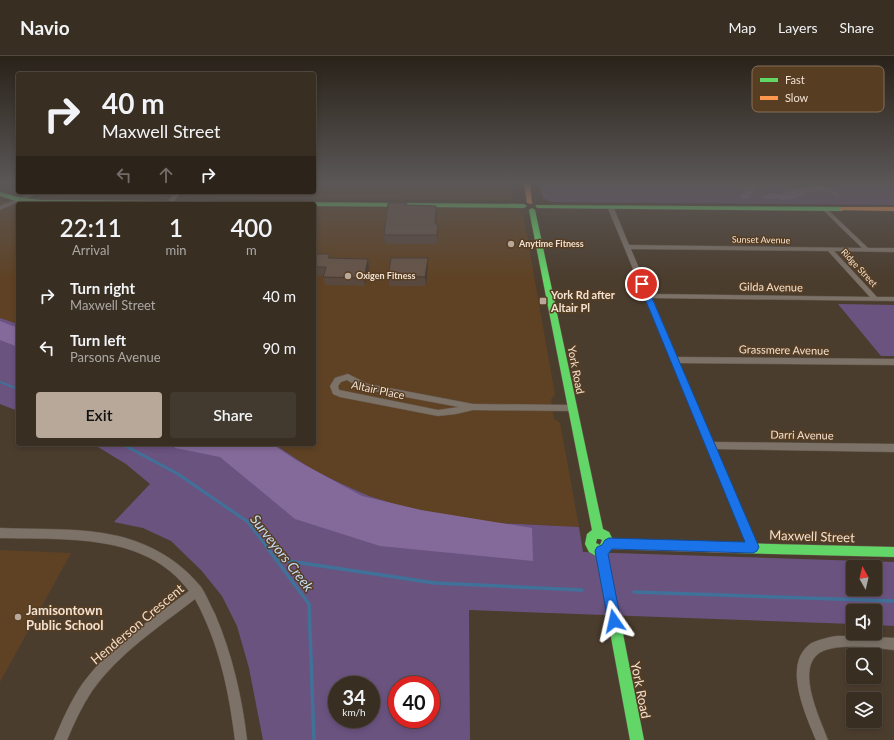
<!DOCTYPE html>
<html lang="en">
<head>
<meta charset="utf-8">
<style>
	:root { --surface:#382e22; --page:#433a2f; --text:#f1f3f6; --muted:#aba8a5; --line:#524a40; --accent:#b8a899 }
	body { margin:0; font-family:Lato,sans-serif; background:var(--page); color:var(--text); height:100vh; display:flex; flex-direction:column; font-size:15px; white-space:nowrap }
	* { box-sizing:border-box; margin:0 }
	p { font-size:13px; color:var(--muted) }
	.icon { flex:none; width:22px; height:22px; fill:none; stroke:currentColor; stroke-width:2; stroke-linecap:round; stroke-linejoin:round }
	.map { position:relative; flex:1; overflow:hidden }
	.sheet { position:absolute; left:16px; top:146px; width:300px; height:244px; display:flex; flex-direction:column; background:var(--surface); border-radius:4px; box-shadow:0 2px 6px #0003,0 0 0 1px var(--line) }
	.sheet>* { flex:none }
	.hud { position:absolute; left:16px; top:16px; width:300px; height:122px; border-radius:4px; box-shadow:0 2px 6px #0003,0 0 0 1px var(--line); background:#382e22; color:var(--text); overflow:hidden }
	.needle { width:26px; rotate:352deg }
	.controls { position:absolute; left:846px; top:504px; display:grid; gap:8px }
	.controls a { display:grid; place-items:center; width:36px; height:36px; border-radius:4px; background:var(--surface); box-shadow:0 2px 6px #0003,0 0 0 1px var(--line); font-size:20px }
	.speed { position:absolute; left:328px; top:620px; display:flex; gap:8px; font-size:20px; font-weight:700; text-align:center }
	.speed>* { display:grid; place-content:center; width:52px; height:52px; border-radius:50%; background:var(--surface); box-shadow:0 2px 6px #0003,0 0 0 1px var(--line); line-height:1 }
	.speed small { font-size:10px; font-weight:400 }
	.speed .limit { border:6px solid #d22; background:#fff; color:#111 }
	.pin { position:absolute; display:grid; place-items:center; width:34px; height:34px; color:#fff; margin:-17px; border:2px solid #fff; border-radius:50%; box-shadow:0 1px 4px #0007 }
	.me { position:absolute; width:44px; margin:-22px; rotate:349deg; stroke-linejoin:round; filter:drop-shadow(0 0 3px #0008) }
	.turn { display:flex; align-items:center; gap:14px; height:84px; padding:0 20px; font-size:18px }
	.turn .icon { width:52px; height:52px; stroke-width:2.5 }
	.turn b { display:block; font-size:28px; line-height:34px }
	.lanes { display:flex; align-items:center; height:38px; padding:0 20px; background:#0003; justify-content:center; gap:20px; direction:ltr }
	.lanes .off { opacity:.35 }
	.eta { display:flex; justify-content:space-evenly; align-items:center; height:68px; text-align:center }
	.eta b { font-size:24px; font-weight:600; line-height:28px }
	.cta { display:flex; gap:8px; margin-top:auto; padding:8px 20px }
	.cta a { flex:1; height:46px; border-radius:4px; background:var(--accent); color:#111; font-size:16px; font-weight:600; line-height:46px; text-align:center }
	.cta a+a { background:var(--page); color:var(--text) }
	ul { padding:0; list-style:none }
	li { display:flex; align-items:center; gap:12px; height:52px; padding:0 20px }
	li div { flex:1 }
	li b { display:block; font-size:15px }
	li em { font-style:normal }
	header { display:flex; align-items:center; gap:24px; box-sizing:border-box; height:56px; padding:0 20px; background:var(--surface); border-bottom:1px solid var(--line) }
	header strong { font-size:19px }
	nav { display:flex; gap:22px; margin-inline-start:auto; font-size:14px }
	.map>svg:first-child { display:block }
	.built { fill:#5f4224 }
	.green { fill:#6b5380; fill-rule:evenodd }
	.forest { fill:#846a9a }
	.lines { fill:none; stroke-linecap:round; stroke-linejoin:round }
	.stream-far2 { stroke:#407198; stroke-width:2 }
	.stream-far1 { stroke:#407198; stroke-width:3 }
	.stream { stroke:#407198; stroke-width:3.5 }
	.street-casing { stroke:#65594c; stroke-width:1 }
	.fast-casing { stroke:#65594c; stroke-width:1 }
	.slow-casing { stroke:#65594c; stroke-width:1 }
	.street { fill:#7c7268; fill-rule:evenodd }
	.fast { fill:#63d668; fill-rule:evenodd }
	.slow { fill:#ff974d; fill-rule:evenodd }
	.wall { fill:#58483e }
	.shaded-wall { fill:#473b32 }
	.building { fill:#665448; stroke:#473b32 }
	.route { fill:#1a73e8; stroke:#114b97 }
	.poi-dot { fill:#b8a899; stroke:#573d22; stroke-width:1.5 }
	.labels { text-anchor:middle; stroke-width:3; stroke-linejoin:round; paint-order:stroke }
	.far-street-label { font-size:9px; fill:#f2e2d3; stroke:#573d22 }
	.far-poi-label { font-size:9px; font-weight:bold; fill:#f2e2d3; stroke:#573d22; text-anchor:start }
	.street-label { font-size:11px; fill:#f2e2d3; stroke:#573d22 }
	.poi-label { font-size:11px; font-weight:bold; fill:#f2e2d3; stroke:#573d22; text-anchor:start }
	.near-street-label { font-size:13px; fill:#f2e2d3; stroke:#573d22 }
	.near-poi-label { font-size:13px; font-weight:bold; fill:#f2e2d3; stroke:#573d22; text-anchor:start }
	.near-water-label { font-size:14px; font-style:italic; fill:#c1def9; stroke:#573d22 }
	.key { fill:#573d22; stroke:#866f57; stroke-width:1 }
	.key-label { font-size:11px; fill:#f2e2d3 }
</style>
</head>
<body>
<header>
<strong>Navio</strong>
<nav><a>Map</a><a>Layers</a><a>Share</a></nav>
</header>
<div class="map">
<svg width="894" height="684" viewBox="0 0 894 684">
	<rect width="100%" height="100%" fill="#4b3d2e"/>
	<g class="built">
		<polygon points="314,127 511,127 513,144 183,142 187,136 314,136"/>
		<polygon points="46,136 168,136 163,142 37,141"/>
		<polygon points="0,144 18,150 18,268 0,262"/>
		<polygon points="314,151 514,152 523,157 555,339 551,343 554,363 560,367 579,471 496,467 410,453 369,440 340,427 313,414 274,388 314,388"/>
		<polygon points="0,494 71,497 0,626"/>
	</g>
	<g class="green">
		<polygon points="539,127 894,127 894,149 551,146 543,142"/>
		<polygon points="838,248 894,249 894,300 881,300"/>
		<polygon points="0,262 18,268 18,355 0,348"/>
		<path d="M93,388H274L313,414L340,427L369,440L410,453L496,467L579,471L583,496L894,506V570L875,569V555H853V568L469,554L470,684H263L249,612L237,570L222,540L201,514L171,485L143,472L114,466L150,428L126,408ZM853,511H875V533H853ZM337,629H371V663H337ZM397,629H431V663H397Z"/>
	</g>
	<g class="forest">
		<polygon points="747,127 760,127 748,143 743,143 740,141 743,138"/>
		<polygon points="807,128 824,130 838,136 839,140 821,135 811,136 792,143 782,144 777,142 768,143 762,141 771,137 781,138 788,134 806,133"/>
		<polygon points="0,265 18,272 18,291 0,284"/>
		<polygon points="174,388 272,388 296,404 362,440 421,454 532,472 533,505 380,490 295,463 220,401 175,392"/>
	</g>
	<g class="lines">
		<polyline class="stream-far2" points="0,326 18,333"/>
		<polyline class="stream-far1" points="122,388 178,418 248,466 267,491"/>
		<g class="stream">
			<polyline points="266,490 309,548 314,684"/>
			<polyline points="275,503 435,527 582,534"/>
			<polyline points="634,536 894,545"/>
		</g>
		<defs>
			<g id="street">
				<polygon points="34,136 41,136 0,154 0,150"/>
				<polygon points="175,136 181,136 172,148 168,148 167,147"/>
				<path d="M608,149L613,150L629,189L862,192L822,153L821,152L824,150L868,192H894V196L834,195L877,241H894V245L652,242L677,301L894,303V309L679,307L713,386L894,388V396L716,393L758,491L757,494L753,496L749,494L624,191L607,150ZM631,193L828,195L870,241L650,238Z"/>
				<path d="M348,318L368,328L473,348L571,349L574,350L575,352L574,354L571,355L473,354L456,358L438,360L340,341L333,338L330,330L335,322ZM347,324L358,331L368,334L459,351L438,354L339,334L338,330L341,326Z"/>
				<path d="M0,472C39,474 80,471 118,480C151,488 180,505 201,531C206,538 211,551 215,558C232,598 242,641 247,684H235C229,635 219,587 195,543C159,571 119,597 92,635C82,650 74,667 67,684H54C62,665 71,644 83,627C111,589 152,563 189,535C145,476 65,484 0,482Z"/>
				<path d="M837,580H853L894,582V594C873,592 850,588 829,593C790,602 819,660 828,684H816C806,659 782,609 810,588C817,584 829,581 837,580Z"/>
			</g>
			<g id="fast">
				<polygon points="0,136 17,141 41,144 524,148 527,150 524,152 314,150 314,148 41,148 16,145 0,140"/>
				<polygon points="536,149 842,151 845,153 842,155 538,152 536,151"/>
				<path d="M532,152L535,154L603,473L609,476L613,484L611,493L607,497L644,684H630L596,500L589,496L585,488L587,478L592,474L529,154ZM597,483H600L602,484L600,489L596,487Z"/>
				<polygon points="737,487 894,491 894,501 737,497 733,496 731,492 733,488"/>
			</g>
			<g id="slow">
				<polygon points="524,127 530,127 532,148 527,147"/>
				<polygon points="842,151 894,151 894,155 840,154 840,152"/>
				<polygon points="609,483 737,487 741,488 743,492 741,496 737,497 609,493 605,492 603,488 605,484"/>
			</g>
		</defs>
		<use href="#street" class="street-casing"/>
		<use href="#fast" class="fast-casing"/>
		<use href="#slow" class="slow-casing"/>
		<use href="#street" class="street"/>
		<use href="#fast" class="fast"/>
		<use href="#slow" class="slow"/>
	</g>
	<g class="wall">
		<polygon points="407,147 407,149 436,150 436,168 438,168 437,188 385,188 384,179"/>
		<polygon points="314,198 331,202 368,203 369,211 365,230 325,229 323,221 324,220 314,220"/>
		<polygon points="428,202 428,211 426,230 389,230 388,220"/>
	</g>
	<g class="shaded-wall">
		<polygon points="436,150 437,158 435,177 435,168"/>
		<polygon points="438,168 438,177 437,188 437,179"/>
		<polygon points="428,202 428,211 426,230 425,221"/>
		<polygon points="368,203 369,211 365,230 364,222"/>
	</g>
	<g class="building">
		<polygon points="388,147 407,147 406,149 436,150 435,168 438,168 437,179 384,179"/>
		<polygon points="314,198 330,198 328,202 368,203 364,222 323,221 326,211 314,211"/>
		<polygon points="391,202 428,202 425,221 388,220"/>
	</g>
	<linearGradient id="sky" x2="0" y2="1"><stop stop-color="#292219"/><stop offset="0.57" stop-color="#5b5757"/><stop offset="1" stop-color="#5b5757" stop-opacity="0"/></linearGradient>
	<rect width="894" height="223" fill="url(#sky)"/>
	<polygon class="route" points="640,226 645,226 646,228 759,491 757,495 753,497 612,493 608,498 621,565 619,570 614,572 610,570 608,565 595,495 597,491 602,489 605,484 609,482 745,486 639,228"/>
	<g class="poi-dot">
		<circle cx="511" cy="188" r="4"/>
		<circle cx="348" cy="220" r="4"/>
		<rect x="539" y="241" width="8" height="8" rx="2"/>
		<circle cx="18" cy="561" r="4"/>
	</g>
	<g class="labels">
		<g class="far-street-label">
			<text transform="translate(761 184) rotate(1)" y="3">Sunset Avenue</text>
			<text transform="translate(859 212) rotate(47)" y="3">Ridge Street</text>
		</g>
		<g class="far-poi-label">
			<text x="519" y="191">Anytime Fitness</text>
			<text x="356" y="223">Oxigen Fitness</text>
		</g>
		<g class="street-label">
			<text transform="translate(771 231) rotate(1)" y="4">Gilda Avenue</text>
			<text transform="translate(784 294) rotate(1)" y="4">Grassmere Avenue</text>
			<text transform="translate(576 314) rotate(79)" y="4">York Road</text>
			<text transform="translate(378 334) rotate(12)" y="4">Altair Place</text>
			<text transform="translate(802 379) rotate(1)" y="4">Darri Avenue</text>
		</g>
		<g class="poi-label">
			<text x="551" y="243">York Rd after<tspan x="551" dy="13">Altair Pl</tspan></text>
		</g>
		<g class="near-street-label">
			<text transform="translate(812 480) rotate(2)" y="5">Maxwell Street</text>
			<text transform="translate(137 568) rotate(-40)" y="5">Henderson Crescent</text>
			<text transform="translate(641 634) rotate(79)" y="5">York Road</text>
		</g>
		<g class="near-poi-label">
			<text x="26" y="559">Jamisontown<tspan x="26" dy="15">Public School</tspan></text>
		</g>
		<g class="near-water-label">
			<text transform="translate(282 497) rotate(52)" y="5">Surveyors Creek</text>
		</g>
	</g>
	<rect x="752" y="10" width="132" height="46" rx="6" class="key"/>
	<rect x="760" y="22" width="18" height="4" fill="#63d668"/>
	<rect x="760" y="40" width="18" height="4" fill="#ff974d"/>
	<g class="key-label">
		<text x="785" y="28">Fast</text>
		<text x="785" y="46">Slow</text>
	</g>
</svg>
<div class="controls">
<a><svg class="needle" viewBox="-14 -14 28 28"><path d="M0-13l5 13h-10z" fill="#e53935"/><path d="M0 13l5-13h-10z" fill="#aba8a5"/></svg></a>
<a><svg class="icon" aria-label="sound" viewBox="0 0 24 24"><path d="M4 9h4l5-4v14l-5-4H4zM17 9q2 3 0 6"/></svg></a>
<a><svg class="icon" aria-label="search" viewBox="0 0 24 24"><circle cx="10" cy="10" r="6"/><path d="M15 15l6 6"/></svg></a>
<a><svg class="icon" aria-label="layers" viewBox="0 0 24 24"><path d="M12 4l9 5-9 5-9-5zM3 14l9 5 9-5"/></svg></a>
</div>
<div class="speed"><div>34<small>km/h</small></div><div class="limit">40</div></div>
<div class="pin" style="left:642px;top:228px;background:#d93025"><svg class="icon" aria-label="arrive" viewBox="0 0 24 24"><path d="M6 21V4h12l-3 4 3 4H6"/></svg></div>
<svg class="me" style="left:614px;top:565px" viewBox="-20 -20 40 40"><path d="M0-17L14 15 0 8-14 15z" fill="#1a73e8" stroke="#fff" stroke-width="4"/></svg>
<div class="hud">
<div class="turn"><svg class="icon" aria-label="right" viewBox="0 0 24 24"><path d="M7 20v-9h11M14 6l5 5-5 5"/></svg><div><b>40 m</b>Maxwell Street</div></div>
<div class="lanes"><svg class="icon off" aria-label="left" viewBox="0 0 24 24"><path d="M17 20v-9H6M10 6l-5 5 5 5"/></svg><svg class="icon off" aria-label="ahead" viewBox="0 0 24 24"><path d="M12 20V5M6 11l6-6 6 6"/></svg><svg class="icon" aria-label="right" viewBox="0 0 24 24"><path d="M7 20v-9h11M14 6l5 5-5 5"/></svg></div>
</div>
<section class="sheet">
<div class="eta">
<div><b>22:11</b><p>Arrival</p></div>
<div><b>1</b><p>min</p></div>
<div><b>400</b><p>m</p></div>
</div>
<ul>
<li><svg class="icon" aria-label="right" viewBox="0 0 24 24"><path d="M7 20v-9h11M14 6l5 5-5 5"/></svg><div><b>Turn right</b><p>Maxwell Street</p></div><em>40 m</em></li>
<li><svg class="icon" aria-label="left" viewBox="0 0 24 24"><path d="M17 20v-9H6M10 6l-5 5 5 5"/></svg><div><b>Turn left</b><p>Parsons Avenue</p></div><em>90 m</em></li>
</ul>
<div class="cta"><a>Exit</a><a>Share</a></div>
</section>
</div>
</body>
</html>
